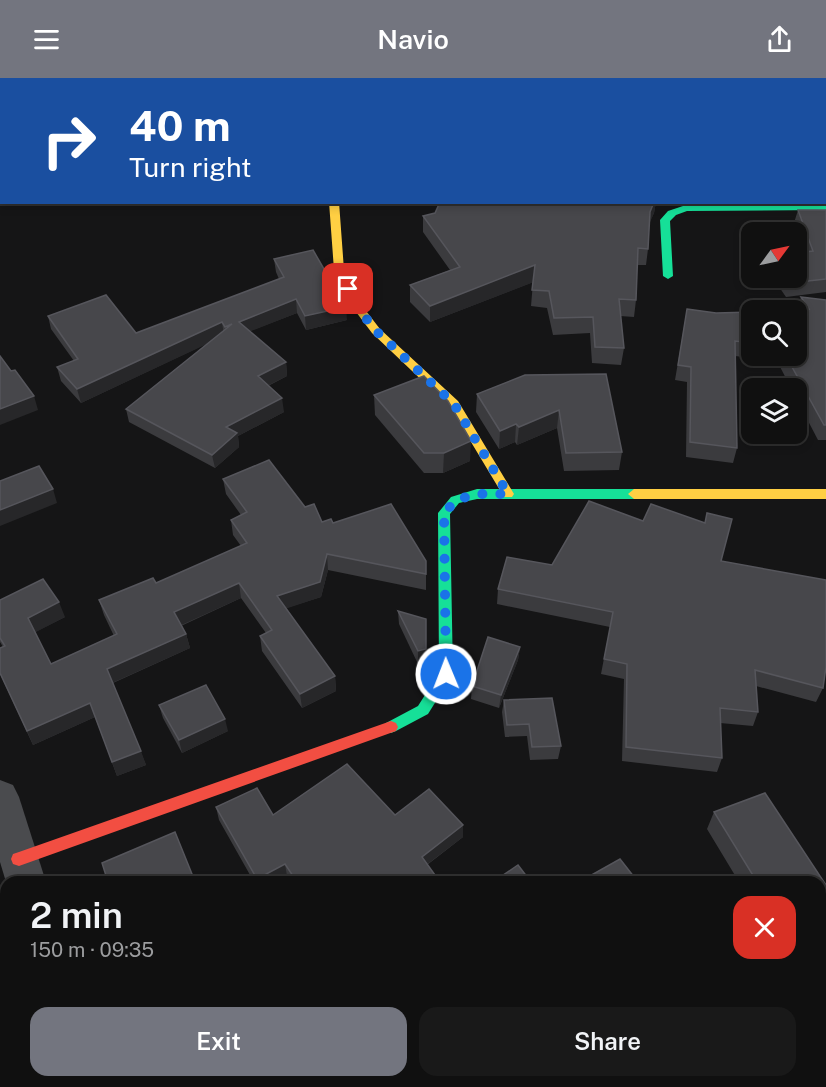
<!DOCTYPE html>
<html lang="en">
<head>
<meta charset="utf-8">
<style>
	:root { --surface:#101010; --page:#191919; --text:#f1f3f6; --muted:#9c9d9f; --line:#303030; --accent:#73757f }
	body { margin:0; font-family:"Public Sans",sans-serif; background:var(--page); color:var(--text); height:100vh; display:flex; flex-direction:column; font-size:22px; white-space:nowrap }
	* { box-sizing:border-box; margin:0 }
	p { font-size:20px; color:var(--muted) }
	.icon { flex:none; width:33px; height:33px; fill:none; stroke:currentColor; stroke-width:2; stroke-linecap:round; stroke-linejoin:round }
	.map { position:relative; flex:1; overflow:hidden }
	.drawer { position:absolute; left:0px; top:798px; width:826px; height:212px; display:flex; flex-direction:column; background:var(--surface); border-radius:18px 18px 0 0; box-shadow:0 3px 9px #0003,0 0 0 2px var(--line) }
	.drawer>* { flex:none }
	.banner { position:absolute; left:0px; top:0px; width:826px; height:126px; box-shadow:0 3px 9px #0003,0 0 0 2px var(--line); background:#1a4fa0; color:#fff; overflow:hidden }
	.needle { width:39px; rotate:57deg }
	.fabs { position:absolute; left:741px; top:144px; display:grid; gap:12px }
	.fabs a { display:grid; place-items:center; width:66px; height:66px; border-radius:12px; background:var(--surface); box-shadow:0 3px 9px #0003,0 0 0 2px var(--line); font-size:30px }
	.pin { position:absolute; display:grid; place-items:center; width:51px; height:51px; color:#fff; margin:-26px; border-radius:12px; box-shadow:0 3px 9px #0006 }
	.me { position:absolute; width:66px; margin:-33px; rotate:359deg; stroke-linejoin:round; filter:drop-shadow(0 0 4px #0008) }
	.turn { display:flex; align-items:center; gap:21px; height:126px; padding:0 30px; font-size:27px }
	.turn .icon { width:78px; height:78px; stroke-width:2.5 }
	.turn b { display:block; font-size:42px; line-height:51px }
	.round { display:grid; place-items:center; flex:none; width:63px; height:63px; border-radius:18px; background:var(--page) }
	.head { display:flex; align-items:center; justify-content:space-between; height:102px; padding:0 30px }
	h1 { font-size:36px; font-weight:600; line-height:45px }
	.button { display:flex; gap:12px; margin-top:auto; padding:12px 30px }
	.button a { flex:1; height:69px; border-radius:18px; background:var(--accent); color:#fff; font-size:24px; font-weight:600; line-height:69px; text-align:center }
	.button a+a { background:var(--page); color:var(--text) }
	header { display:flex; justify-content:space-between; align-items:center; height:78px; padding:0 30px; background:var(--accent); color:#fff; font-size:27px; font-weight:600 }
	.map>svg:first-child { display:block }
	.lines { fill:none; stroke-linecap:round; stroke-linejoin:round }
	.street { fill:#4a4b4e; fill-rule:evenodd }
	.fast { fill:#16e098; fill-rule:evenodd }
	.slow { fill:#ffcf43; fill-rule:evenodd }
	.jam { fill:#f24e42; fill-rule:evenodd }
	.wall { fill:#3b3b3e }
	.shaded-wall { fill:#272729 }
	.building { fill:#47474b; stroke:#56565c; stroke-width:1.5 }
	.route { stroke:#1a73e8; stroke-width:10; stroke-dasharray:0 18 }
</style>
</head>
<body>
<header><svg class="icon" aria-label="menu" viewBox="0 0 24 24"><path d="M4 6h16M4 12h16M4 18h16"/></svg>Navio<svg class="icon" aria-label="share" viewBox="0 0 24 24"><path d="M12 15V3M7 8l5-5 5 5M5 13v7h14v-7"/></svg></header>
<div class="map">
<svg width="826" height="1009" viewBox="0 0 826 1009">
	<rect width="100%" height="100%" fill="#151516"/>
	<g class="lines">
		<g class="street">
			<polygon points="33,0 55,0 32,2"/>
			<polygon points="328,0 350,0 327,2"/>
			<polygon points="409,0 453,0 454,2 410,2"/>
			<polygon points="494,0 516,0 494,2"/>
			<polygon points="2,33 2,47 0,48 0,34"/>
			<polygon points="0,702 13,707 19,719 46,804 6,804 0,784"/>
			<polygon points="71,1004 116,1004 118,1009 73,1009"/>
			<polygon points="336,1004 383,1004 381,1009 334,1009"/>
		</g>
		<g class="fast">
			<polygon points="826,126 826,132 687,133 676,137 670,143 673,198 668,201 663,198 660,142 668,133 686,127"/>
			<polygon points="477,411 634,411 640,416 634,421 477,421 459,425 450,436 453,596 428,636 396,653 391,655 386,653 384,649 386,645 418,628 439,595 438,435 451,419"/>
		</g>
		<g class="slow">
			<polygon points="329,124 339,124 344,192 363,229 380,251 458,323 514,416 512,419 504,419 450,329 372,255 353,230 334,192"/>
			<polygon points="634,411 826,411 826,421 634,421 628,416"/>
		</g>
		<polygon class="jam" points="391,643 396,645 398,649 396,653 19,788 13,786 11,781 13,776 19,774"/>
	</g>
	<g class="wall">
		<polygon points="756,0 826,0 825,4 825,2 765,2"/>
		<polygon points="440,124 656,124 654,135 649,145 648,171 646,187 637,187 636,222 634,239 620,238 624,270 621,287 592,285 590,255 553,257 547,230 531,228 533,204 430,244 410,224 410,207 450,192 423,154 423,138 435,135"/>
		<polygon points="798,132 826,132 826,214 786,219 773,200 796,200 805,174 794,145"/>
		<polygon points="274,181 347,242 306,252 297,235 250,253 286,284 287,298 268,308 284,334 238,358 239,369 215,390 129,344 126,331 208,265 81,325 61,303 57,289 74,283 51,251 48,238 136,255 279,201 276,194"/>
		<polygon points="801,219 826,222 826,362 818,362 796,320 796,310 791,310 777,283 735,278 737,370 733,385 686,379 687,304 675,302 687,231 716,235 752,234 752,278 796,278 797,231"/>
		<polygon points="525,297 622,374 619,392 564,393 557,350 517,367 515,364 499,371 476,334 477,316"/>
		<polygon points="374,317 470,383 443,395 424,395 375,337"/>
		<polygon points="223,401 305,429 322,444 333,445 426,483 426,512 328,492 321,519 286,530 335,598 336,613 302,630 262,573 260,558 266,555 241,520 181,548 186,556 190,570 113,605 146,687 117,698 95,639 33,667 0,596 3,569 0,564 0,522 65,539 35,554 51,586 114,558 104,537 99,522 156,505 241,468 233,457 231,442 241,437 226,416"/>
		<polygon points="721,483 823,610 816,624 756,608 758,634 753,648 720,645 722,680 717,694 622,683 624,601 601,596 610,549 497,526 498,511 552,487"/>
		<polygon points="398,533 426,584 418,586 399,546"/>
		<polygon points="520,569 518,582 499,630 471,621 472,608"/>
		<polygon points="504,622 561,668 558,681 530,682 527,658 505,659 502,634"/>
		<polygon points="159,627 228,653 182,675 163,640"/>
		<polygon points="216,729 273,737 395,737 463,759 427,787 440,804 291,804 287,798 277,804 254,804 219,742"/>
		<polygon points="714,734 826,807 826,852 820,854 820,804 739,804 707,751"/>
		<polygon points="237,1004 348,1004 344,1009 241,1009"/>
		<polygon points="424,1004 508,1004 503,1009 429,1009"/>
		<polygon points="630,1004 785,1004 779,1009 633,1009"/>
	</g>
	<g class="shaded-wall">
		<polygon points="654,124 656,124 654,135 647,151 650,134"/>
		<polygon points="535,187 534,204 430,244 430,228"/>
		<polygon points="296,221 297,235 241,257 239,244"/>
		<polygon points="346,229 347,242 306,252 305,238"/>
		<polygon points="222,244 224,258 81,325 77,311"/>
		<polygon points="286,284 287,298 259,312 258,298"/>
		<polygon points="34,318 38,332 0,347 0,331"/>
		<polygon points="282,320 284,334 238,358 239,369 215,390 212,377 226,349"/>
		<polygon points="559,332 557,350 517,367 519,349"/>
		<polygon points="516,346 515,364 499,371 500,353"/>
		<polygon points="471,363 470,383 443,395 444,375"/>
		<polygon points="53,411 57,425 0,448 0,432"/>
		<polygon points="327,476 328,492 321,519 279,533 277,518"/>
		<polygon points="239,505 241,520 177,549 174,534"/>
		<polygon points="59,524 65,539 34,555 28,540"/>
		<polygon points="186,556 190,570 112,605 107,591"/>
		<polygon points="520,569 518,582 499,630 501,617"/>
		<polygon points="426,571 426,584 418,586 418,573"/>
		<polygon points="335,598 336,613 302,630 300,616"/>
		<polygon points="90,625 95,639 33,667 27,653"/>
		<polygon points="225,641 228,653 182,675 179,662"/>
		<polygon points="141,673 146,687 117,698 112,684"/>
		<polygon points="463,747 463,759 421,791 422,779"/>
		<polygon points="285,786 287,798 277,804 257,804 257,801"/>
		<polygon points="826,840 826,852 820,854 820,843"/>
		<polygon points="348,1004 350,1004 351,1009 344,1009"/>
		<polygon points="501,1004 508,1004 503,1009 496,1009"/>
		<polygon points="780,1004 785,1004 779,1009 773,1009"/>
	</g>
	<g class="building">
		<polygon points="440,124 654,124 650,134 648,171 638,170 636,222 619,221 624,270 595,269 593,239 554,240 549,213 532,212 535,187 430,228 410,207 460,189 423,138 435,135"/>
		<polygon points="798,132 826,132 826,201 790,205 787,200 796,200 796,175 813,173"/>
		<polygon points="313,172 346,229 305,238 296,221 239,244 286,284 258,298 282,320 226,349 237,355 212,377 126,331 232,246 225,249 222,244 77,311 57,289 78,281 48,238 106,217 136,255 284,199 274,181"/>
		<polygon points="801,219 826,222 826,347 824,347 786,278 796,278 796,232 773,232 809,231"/>
		<polygon points="687,231 716,235 752,234 752,265 735,263 737,370 690,364 691,289 678,287"/>
		<polygon points="0,278 11,293 15,292 34,318 0,331"/>
		<polygon points="606,296 622,374 566,375 559,332 519,349 516,346 500,353 477,316 525,297"/>
		<polygon points="424,298 448,323 471,363 444,375 424,375 374,317"/>
		<polygon points="269,382 305,429 314,426 322,444 331,441 333,445 391,426 426,483 426,496 327,476 320,504 277,518 335,598 300,616 260,558 272,552 239,505 174,534 186,556 107,591 141,673 112,684 90,625 27,653 0,595 0,570 5,568 0,560 0,522 43,501 59,524 28,540 51,586 117,556 99,522 153,500 156,505 247,465 231,442 247,434 223,401"/>
		<polygon points="39,388 53,411 0,432 0,403"/>
		<polygon points="589,423 643,443 651,426 705,445 707,435 732,441 721,483 826,502 826,589 823,610 755,592 758,634 720,630 722,680 626,669 627,586 604,581 613,534 498,511 507,479 552,487"/>
		<polygon points="398,533 426,541 426,571 418,573"/>
		<polygon points="488,559 520,569 501,617 472,608"/>
		<polygon points="206,607 225,641 179,662 159,627"/>
		<polygon points="552,620 561,668 532,669 529,646 507,647 504,622"/>
		<polygon points="347,686 395,737 429,711 463,747 422,779 440,804 297,804 285,786 257,801 216,729 257,710 273,737"/>
		<polygon points="765,715 826,807 826,840 820,843 820,804 757,804 714,734"/>
		<polygon points="175,754 194,801 201,798 203,804 108,804 102,785"/>
		<polygon points="620,781 638,804 579,804"/>
		<polygon points="518,787 531,804 493,804"/>
		<polygon points="242,1004 348,1004 344,1009 246,1009"/>
		<polygon points="434,1004 501,1004 496,1009 439,1009"/>
		<polygon points="642,1004 780,1004 773,1009 645,1009"/>
	</g>
	<g class="lines">
		<path class="route" d="M348,211L358,230L376,253L454,326L508,416C480,416 463,413 444,435L446,596"/>
	</g>
</svg>
<div class="fabs">
<a><svg class="needle" viewBox="-14 -14 28 28"><path d="M0-13l5 13h-10z" fill="#e53935"/><path d="M0 13l5-13h-10z" fill="#9c9d9f"/></svg></a>
<a><svg class="icon" aria-label="search" viewBox="0 0 24 24"><circle cx="10" cy="10" r="6"/><path d="M15 15l6 6"/></svg></a>
<a><svg class="icon" aria-label="layers" viewBox="0 0 24 24"><path d="M12 4l9 5-9 5-9-5zM3 14l9 5 9-5"/></svg></a>
</div>
<div class="pin" style="left:348px;top:211px;background:#d93025"><svg class="icon" aria-label="arrive" viewBox="0 0 24 24"><path d="M6 21V4h12l-3 4 3 4H6"/></svg></div>
<svg class="me" style="left:446px;top:596px" viewBox="-20 -20 40 40"><circle r="17" fill="#1a73e8" stroke="#fff" stroke-width="3"/><path d="M0-11L8 9 0 5-8 9z" fill="#fff"/></svg>
<div class="banner">
<div class="turn"><svg class="icon" aria-label="right" viewBox="0 0 24 24"><path d="M7 20v-9h11M14 6l5 5-5 5"/></svg><div><b>40 m</b>Turn right</div></div>
</div>
<section class="drawer">
<div class="head"><div><h1>2 min</h1><p>150 m · 09:35</p></div><a class="round" style="background:#d93025;color:#fff"><svg class="icon" aria-label="close" viewBox="0 0 24 24"><path d="M6 6l12 12M18 6L6 18"/></svg></a></div>
<div class="button"><a>Exit</a><a>Share</a></div>
</section>
</div>
</body>
</html>
